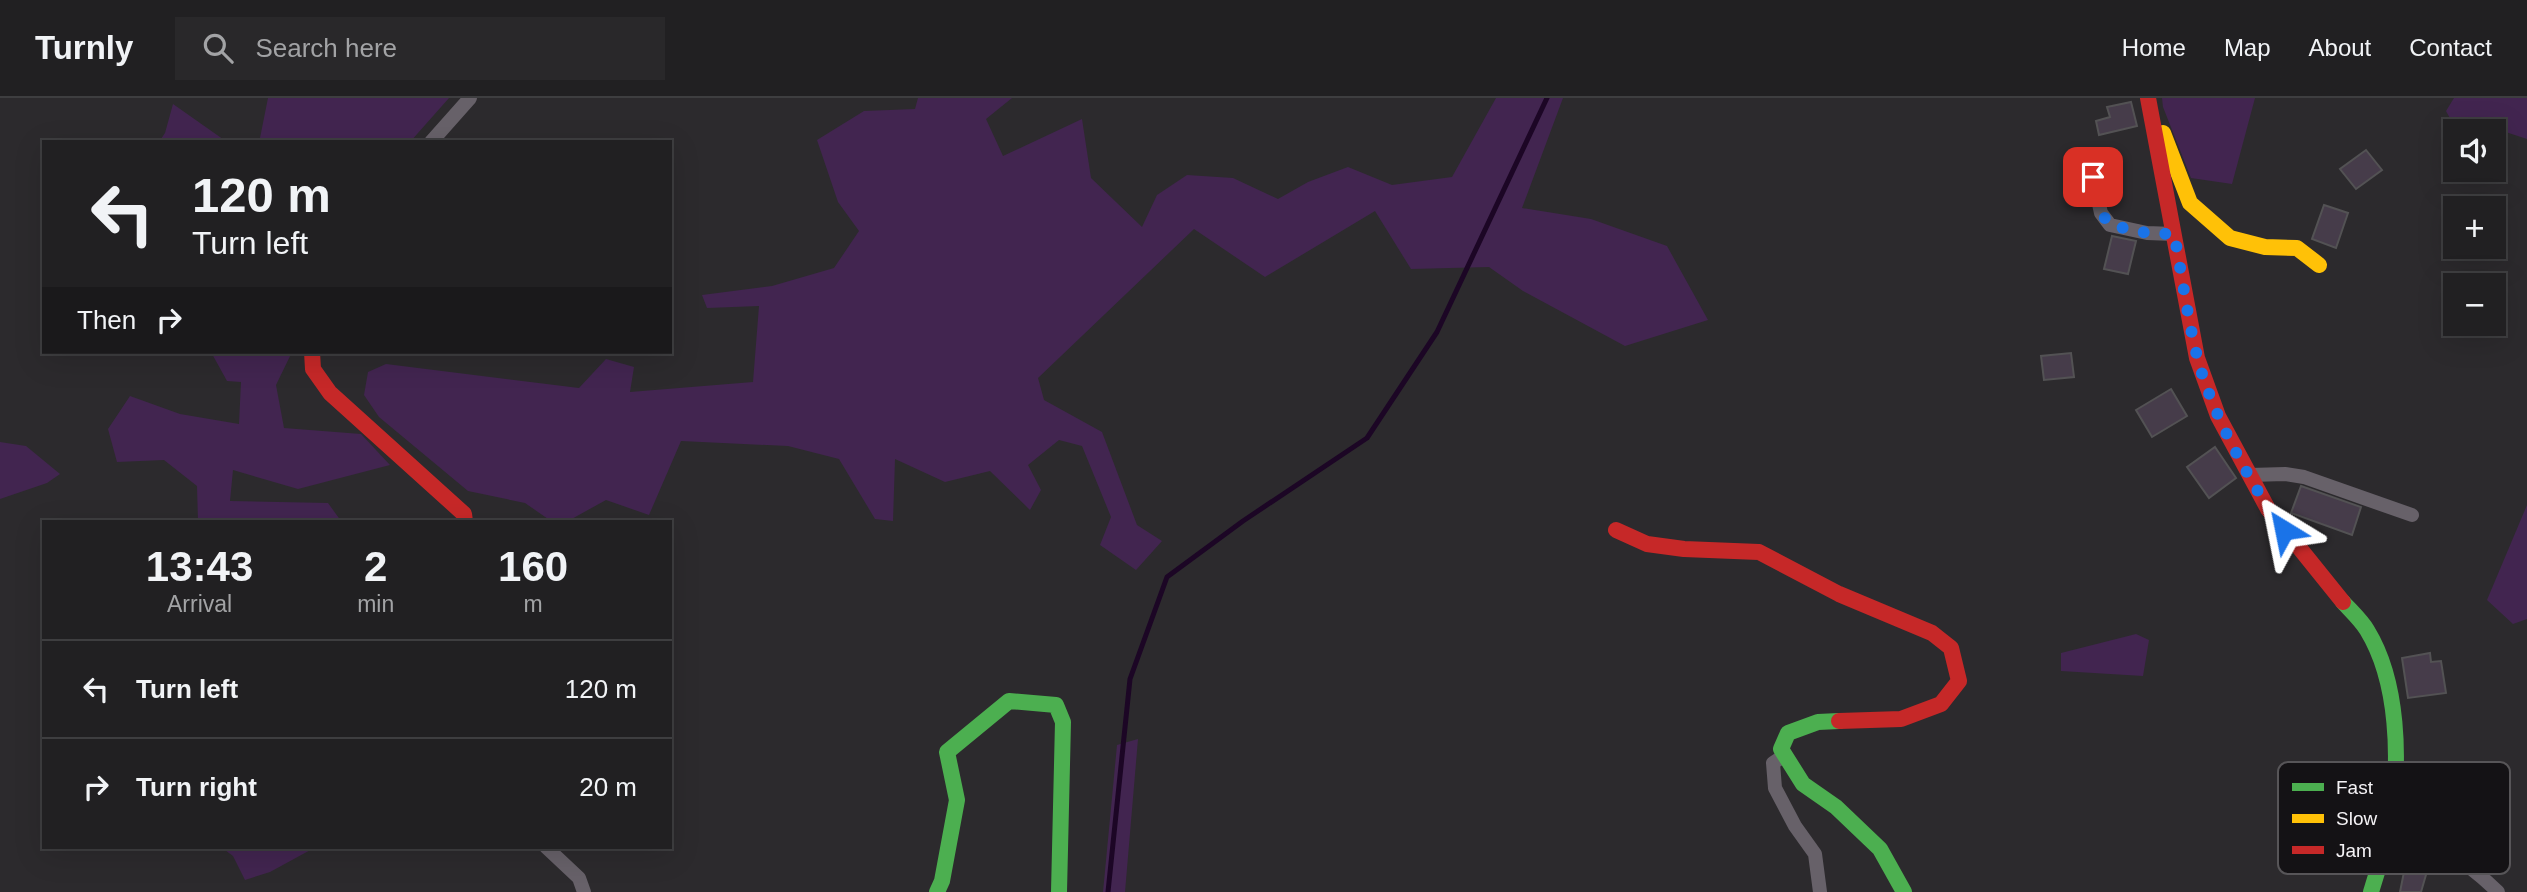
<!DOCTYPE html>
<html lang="en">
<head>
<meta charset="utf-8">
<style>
	:root { --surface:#212022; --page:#29282a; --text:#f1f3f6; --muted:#a2a3a5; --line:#3e3e40 }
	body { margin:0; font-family:Arial,sans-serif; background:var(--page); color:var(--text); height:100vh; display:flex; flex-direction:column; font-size:26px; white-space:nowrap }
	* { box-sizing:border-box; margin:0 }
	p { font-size:23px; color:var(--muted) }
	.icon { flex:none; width:38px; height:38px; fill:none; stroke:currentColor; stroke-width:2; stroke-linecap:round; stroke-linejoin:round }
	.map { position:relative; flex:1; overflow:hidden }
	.side { position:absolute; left:42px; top:422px; width:630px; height:329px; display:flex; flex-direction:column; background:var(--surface); border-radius:0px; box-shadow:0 7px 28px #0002,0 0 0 2px var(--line) }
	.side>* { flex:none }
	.banner { position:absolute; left:42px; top:42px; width:630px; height:214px; border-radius:0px; box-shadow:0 7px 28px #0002,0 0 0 2px var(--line); background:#212022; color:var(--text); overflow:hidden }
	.tools { position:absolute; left:2443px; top:21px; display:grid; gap:14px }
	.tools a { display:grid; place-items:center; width:63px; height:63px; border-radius:0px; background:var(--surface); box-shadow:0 7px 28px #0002,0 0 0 2px var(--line); font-size:35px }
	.pin { position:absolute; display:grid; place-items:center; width:60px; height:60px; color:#fff; margin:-30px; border-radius:14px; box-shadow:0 4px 10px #0006 }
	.me { position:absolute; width:77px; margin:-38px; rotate:325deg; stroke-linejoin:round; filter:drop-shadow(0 0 5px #0008) }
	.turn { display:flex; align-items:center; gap:24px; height:147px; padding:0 35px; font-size:32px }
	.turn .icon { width:91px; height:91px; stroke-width:2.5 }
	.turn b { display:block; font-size:49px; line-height:60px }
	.then { display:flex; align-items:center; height:66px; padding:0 35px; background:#0003; gap:14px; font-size:26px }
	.eta { display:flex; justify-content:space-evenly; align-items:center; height:119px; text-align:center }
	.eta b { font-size:42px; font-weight:700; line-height:49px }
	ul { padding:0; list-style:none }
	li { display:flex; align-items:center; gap:21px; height:98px; padding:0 35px; border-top:2px solid var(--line) }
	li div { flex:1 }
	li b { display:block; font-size:26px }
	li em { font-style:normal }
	header { display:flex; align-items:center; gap:42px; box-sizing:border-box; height:98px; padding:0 35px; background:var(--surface); border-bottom:2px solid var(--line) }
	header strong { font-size:33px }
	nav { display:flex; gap:38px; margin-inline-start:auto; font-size:24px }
	.search { width:490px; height:63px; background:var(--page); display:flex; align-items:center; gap:18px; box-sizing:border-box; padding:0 24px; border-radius:0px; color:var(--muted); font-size:26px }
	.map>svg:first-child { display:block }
	.green { fill:#422550 }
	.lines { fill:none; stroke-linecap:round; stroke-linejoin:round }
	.stream { stroke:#1c0625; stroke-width:5 }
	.building { fill:#463c4a; stroke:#535254; stroke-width:2 }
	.street { stroke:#676169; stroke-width:14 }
	.fast { stroke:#4caf50; stroke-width:16 }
	.slow { stroke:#ffc107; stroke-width:16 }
	.jam { stroke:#c62828; stroke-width:16 }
	.route { stroke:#1a73e8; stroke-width:12; stroke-dasharray:0 21.6 }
	.key { fill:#141215; stroke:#575558; stroke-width:2 }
	.key-label { font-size:19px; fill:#f4f2f5 }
</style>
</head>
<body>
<header>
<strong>Turnly</strong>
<div class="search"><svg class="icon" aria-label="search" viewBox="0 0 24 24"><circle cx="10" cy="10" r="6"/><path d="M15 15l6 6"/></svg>Search here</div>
<nav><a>Home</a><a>Map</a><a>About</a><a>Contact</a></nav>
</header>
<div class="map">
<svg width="2527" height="794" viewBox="0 0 2527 794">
	<rect width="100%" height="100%" fill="#2c2a2d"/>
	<g class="green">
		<polygon points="268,0 449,0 410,44 251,44 260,40"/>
		<polygon points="918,0 1012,0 986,21 1003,58 1082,21 1091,80 1142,129 1157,97 1187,77 1233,80 1278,101 1308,84 1348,69 1392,87 1452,79 1496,0 1563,0 1522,110 1591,121 1667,148 1708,222 1625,248 1523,193 1489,169 1411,171 1375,113 1265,179 1194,131 1038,280 1044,302 1102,334 1137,427 1162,443 1136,472 1100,447 1111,419 1082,348 1059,342 1028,367 1041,392 1030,412 990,373 945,384 895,361 893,423 875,421 839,361 788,348 681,343 649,417 606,402 568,423 551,423 525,405 468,393 379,319 364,297 368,274 386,266 579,290 606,261 634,269 630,294 753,284 759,208 707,210 702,197 772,188 834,170 859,133 838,104 817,42 864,13 915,11"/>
		<polygon points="2162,0 2255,0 2232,86 2191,80 2163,9"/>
		<polygon points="2454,0 2527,0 2527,41 2469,22 2457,33 2446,13"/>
		<polygon points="173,6 227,44 159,44 165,35"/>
		<polygon points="211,254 292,254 276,287 284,330 361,336 390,367 298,391 233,372 230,403 328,405 341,423 198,423 197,388 164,362 117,364 108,331 130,298 180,316 239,326 241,284 227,283"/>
		<polygon points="0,344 26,348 60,376 47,385 0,401"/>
		<polygon points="2527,407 2527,521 2513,526 2487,502"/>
		<polygon points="2136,536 2149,542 2143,578 2061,573 2061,555"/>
		<polygon points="1138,641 1125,794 1103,794 1117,647"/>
		<polygon points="221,749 313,749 314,750 270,774 245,782 233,758"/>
	</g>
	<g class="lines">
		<polyline class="stream" points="1108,794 1130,581 1167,479 1243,423 1367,340 1437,234 1547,0"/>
	</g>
	<g class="building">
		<polygon points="2131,4 2137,28 2099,37 2096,23 2110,19 2107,9"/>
		<polygon points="2366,52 2382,72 2356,91 2340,71"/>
		<polygon points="2324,107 2348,115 2336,150 2312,141"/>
		<polygon points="2112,138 2136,143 2128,176 2104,171"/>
		<polygon points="2071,255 2074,279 2044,282 2041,258"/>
		<polygon points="2171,291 2187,318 2152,339 2136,312"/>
		<polygon points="2215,349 2236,380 2209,400 2187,369"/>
		<polygon points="2301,388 2361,409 2352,437 2291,415"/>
		<polygon points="2430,555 2431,564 2441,563 2446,595 2408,600 2402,560"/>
		<polygon points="2400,739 2432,756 2421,794 2400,794 2404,774 2391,770"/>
	</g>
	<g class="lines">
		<g class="street">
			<polyline points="431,44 470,0"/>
			<polyline points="2093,79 2101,115 2110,127 2147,135 2173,136"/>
			<polyline points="2250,377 2285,376 2304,379 2412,417"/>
			<polyline points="1785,657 1773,665 1775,690 1795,728 1815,756 1820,794"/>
			<path d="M2391,724C2434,744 2464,761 2498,794"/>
			<polyline points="546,749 579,780 584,794"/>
		</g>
		<g class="fast">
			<path d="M2343,504C2351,513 2361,522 2367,532C2399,584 2400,663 2391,721C2387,746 2378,770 2371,794"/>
			<polyline points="1839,623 1818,624 1788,635 1781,651 1803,686 1836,709 1880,751 1904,794"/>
			<polyline points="937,794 942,783 957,702 947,654 1009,603 1056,607 1063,624 1059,794"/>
		</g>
		<polyline class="slow" points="2163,35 2190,105 2230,140 2265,149 2297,150 2319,167"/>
		<g class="jam">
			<polyline points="2148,0 2197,260 2218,318 2268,411 2343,504"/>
			<polyline points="312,254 313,271 330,295 464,416 465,424"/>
			<polyline points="1616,432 1647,446 1684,451 1759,454 1839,496 1932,535 1951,550 1959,583 1941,606 1901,621 1839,623"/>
		</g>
	</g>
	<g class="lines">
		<path class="route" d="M2093,79L2101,115L2110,127L2147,135L2174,136C2182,176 2187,218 2197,258C2211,314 2250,386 2284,432"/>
	</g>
	<rect x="2278" y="664" width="232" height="112" rx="10" class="key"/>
	<rect x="2292" y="685" width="32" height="8" fill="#4caf50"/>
	<rect x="2292" y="716" width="32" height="9" fill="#ffc107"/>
	<rect x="2292" y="748" width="32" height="8" fill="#c62828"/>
	<g class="key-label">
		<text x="2336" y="696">Fast</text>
		<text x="2336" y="727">Slow</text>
		<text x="2336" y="759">Jam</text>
	</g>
</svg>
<div class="tools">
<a><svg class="icon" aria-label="sound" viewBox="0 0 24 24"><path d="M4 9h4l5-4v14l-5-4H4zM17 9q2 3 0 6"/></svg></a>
<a>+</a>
<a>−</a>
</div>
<div class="pin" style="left:2093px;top:79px;background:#d93025"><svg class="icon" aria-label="arrive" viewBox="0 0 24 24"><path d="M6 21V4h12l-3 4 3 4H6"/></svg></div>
<svg class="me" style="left:2284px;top:432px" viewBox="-20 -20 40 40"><path d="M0-17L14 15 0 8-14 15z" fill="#1a73e8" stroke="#fff" stroke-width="4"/></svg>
<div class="banner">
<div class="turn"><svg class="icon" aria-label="left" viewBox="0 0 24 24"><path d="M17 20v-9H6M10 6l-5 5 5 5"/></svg><div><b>120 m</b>Turn left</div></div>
<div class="then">Then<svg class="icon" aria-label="right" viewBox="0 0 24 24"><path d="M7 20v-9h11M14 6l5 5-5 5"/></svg></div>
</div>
<section class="side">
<div class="eta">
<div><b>13:43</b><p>Arrival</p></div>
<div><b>2</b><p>min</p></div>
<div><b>160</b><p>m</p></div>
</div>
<ul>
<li><svg class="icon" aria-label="left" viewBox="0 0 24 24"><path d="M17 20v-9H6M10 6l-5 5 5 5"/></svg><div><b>Turn left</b></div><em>120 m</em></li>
<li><svg class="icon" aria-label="right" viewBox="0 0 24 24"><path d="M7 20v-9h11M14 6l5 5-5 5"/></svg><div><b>Turn right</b></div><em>20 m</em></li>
</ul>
</section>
</div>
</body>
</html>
